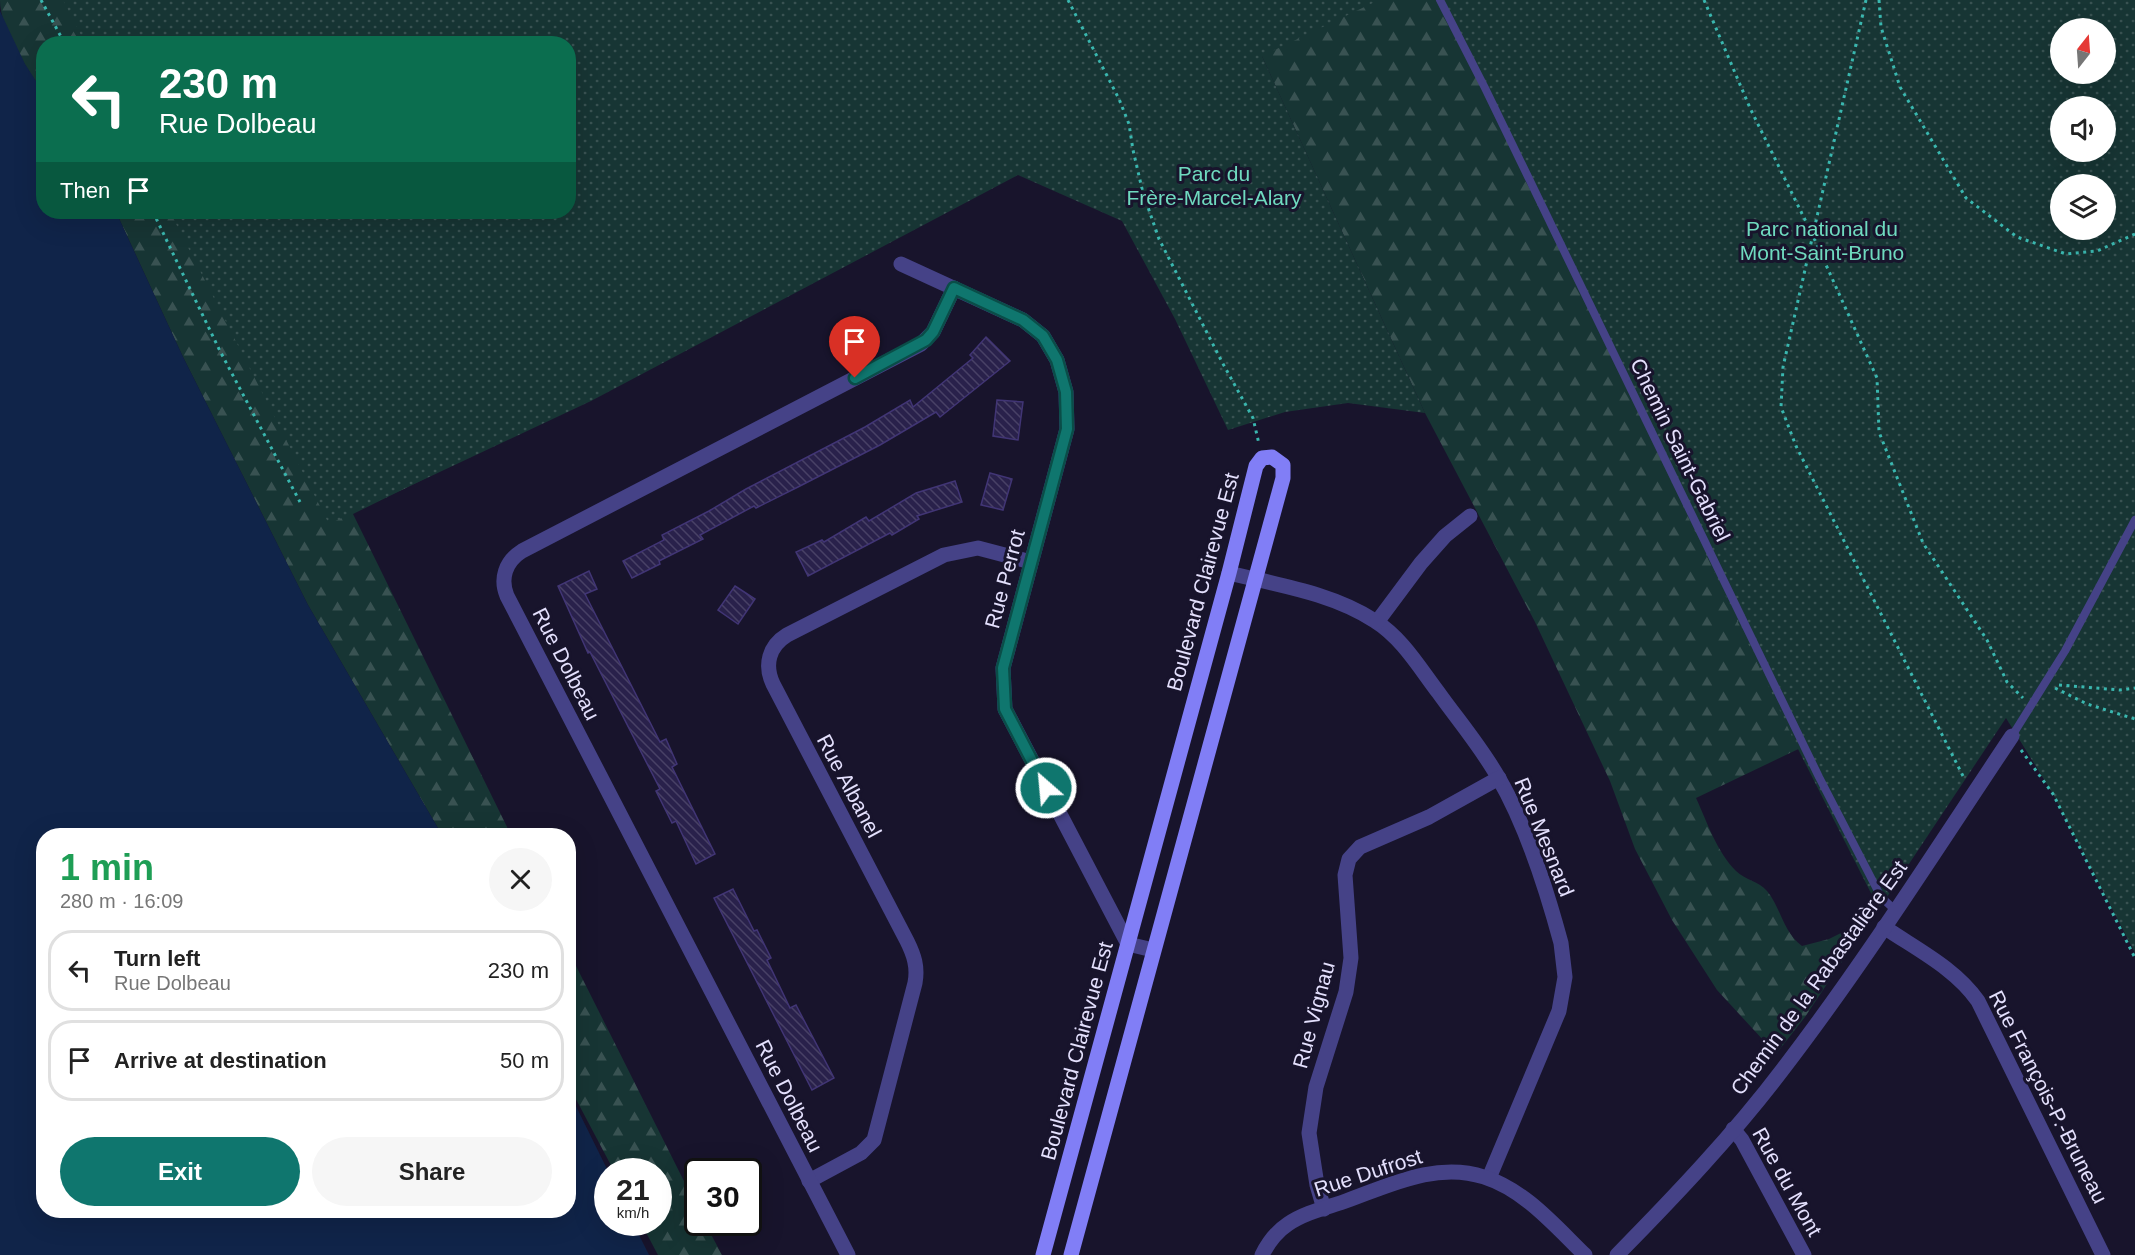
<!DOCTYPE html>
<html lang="en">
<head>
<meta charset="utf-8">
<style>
	:root { --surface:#fff; --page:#f6f6f6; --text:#222; --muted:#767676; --line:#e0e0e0; --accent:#0f766e }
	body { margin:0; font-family:Arial,sans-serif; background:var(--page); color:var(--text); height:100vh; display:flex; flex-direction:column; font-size:22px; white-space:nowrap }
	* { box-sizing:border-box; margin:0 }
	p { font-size:20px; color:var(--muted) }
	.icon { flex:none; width:33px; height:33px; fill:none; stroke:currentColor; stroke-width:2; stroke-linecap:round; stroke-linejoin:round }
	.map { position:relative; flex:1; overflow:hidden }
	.sheet { position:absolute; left:36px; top:828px; width:540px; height:390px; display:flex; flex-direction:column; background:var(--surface); border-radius:24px; box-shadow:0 6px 24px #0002 }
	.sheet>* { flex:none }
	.hud { position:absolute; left:36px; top:36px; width:540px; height:183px; border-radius:24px; box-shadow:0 6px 24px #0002; background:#0b6e4f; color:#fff; overflow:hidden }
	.needle { width:39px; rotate:17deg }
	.tools { position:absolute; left:2050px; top:18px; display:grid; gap:12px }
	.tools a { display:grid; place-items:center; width:66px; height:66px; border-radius:50%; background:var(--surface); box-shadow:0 6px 24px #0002; font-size:30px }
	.speed { position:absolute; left:594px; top:1158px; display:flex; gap:12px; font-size:30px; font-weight:700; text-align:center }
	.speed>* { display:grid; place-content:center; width:78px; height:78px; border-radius:50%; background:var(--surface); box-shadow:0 6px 24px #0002; line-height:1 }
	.speed small { font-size:15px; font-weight:400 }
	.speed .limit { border:3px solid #111; border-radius:9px; background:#fff; color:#111 }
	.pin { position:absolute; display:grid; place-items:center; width:51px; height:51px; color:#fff; margin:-62px -26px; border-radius:50% 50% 50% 0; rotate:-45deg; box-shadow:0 0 6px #0007 }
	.pin .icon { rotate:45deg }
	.me { position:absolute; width:66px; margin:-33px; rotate:333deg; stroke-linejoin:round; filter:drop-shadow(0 0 4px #0008) }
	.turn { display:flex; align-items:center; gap:21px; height:126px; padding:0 24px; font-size:27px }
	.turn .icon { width:78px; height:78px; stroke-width:2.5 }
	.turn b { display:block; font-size:42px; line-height:51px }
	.then { display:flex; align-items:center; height:57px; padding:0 24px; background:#0003; gap:12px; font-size:22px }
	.round { display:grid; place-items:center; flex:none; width:63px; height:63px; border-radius:32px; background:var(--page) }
	.headline { display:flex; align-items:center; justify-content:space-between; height:102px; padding:0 24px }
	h1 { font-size:36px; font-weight:700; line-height:45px; color:#1e9e55 }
	.button { display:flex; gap:12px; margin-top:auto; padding:12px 24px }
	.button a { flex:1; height:69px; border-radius:36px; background:var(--accent); color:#fff; font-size:24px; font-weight:700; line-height:69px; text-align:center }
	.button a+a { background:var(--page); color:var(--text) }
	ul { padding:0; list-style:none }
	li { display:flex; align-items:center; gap:18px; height:81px; margin:0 12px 9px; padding:0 12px; border:3px solid var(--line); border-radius:24px }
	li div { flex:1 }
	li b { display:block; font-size:22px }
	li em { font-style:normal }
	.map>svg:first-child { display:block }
	.forest { fill:url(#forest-firs); fill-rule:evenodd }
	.park { fill:url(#park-dots); fill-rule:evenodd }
	.water { fill:#102449 }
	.building { fill:url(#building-back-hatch); stroke:#413575; stroke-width:1.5 }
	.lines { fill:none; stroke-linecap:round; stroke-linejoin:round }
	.path { stroke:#3ab7af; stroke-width:3; stroke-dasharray:3 4.5; stroke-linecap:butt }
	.lane { stroke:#454287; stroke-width:8 }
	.street { stroke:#454287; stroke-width:15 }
	.secondary { stroke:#817ef6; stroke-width:15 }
	.route-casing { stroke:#0a4d48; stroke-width:15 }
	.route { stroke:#0f766e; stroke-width:10 }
	.labels { text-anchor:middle; stroke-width:6; stroke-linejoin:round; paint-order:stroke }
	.park-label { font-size:21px; fill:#6fdabf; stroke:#18142c }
	.street-label { font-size:21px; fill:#e4e0fd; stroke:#18142c }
</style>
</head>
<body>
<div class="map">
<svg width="2135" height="1255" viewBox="0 0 2135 1255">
	<defs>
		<pattern id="forest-firs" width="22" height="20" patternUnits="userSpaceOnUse" patternTransform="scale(1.5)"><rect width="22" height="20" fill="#173534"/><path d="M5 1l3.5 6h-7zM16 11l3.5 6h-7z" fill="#395252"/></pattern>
		<pattern id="park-dots" width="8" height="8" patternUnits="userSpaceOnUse" patternTransform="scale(1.5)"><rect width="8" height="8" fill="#173534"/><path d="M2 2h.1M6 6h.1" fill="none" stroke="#395252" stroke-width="1.8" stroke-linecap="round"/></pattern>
		<pattern id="building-back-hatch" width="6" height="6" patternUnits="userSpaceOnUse" patternTransform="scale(1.5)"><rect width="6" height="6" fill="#29214b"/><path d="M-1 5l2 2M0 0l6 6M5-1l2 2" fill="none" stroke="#484166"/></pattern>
	</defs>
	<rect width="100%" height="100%" fill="#18142c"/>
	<g class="forest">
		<path d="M0,0H389L410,43L44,44L43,92C27,68 0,30 0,0Z"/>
		<path d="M1084,0H2135V506L2030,730L2007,715L1811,743L1696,798C1707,822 1717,852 1736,871C1745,880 1759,881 1767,891C1781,908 1783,932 1802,946L1829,939L1845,931L1849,932L1857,939L1805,1017L1776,1054L1717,990L1672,920L1635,849L1610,781L1535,622L1425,413L1261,54ZM2061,28H2106V74H2061ZM2061,106H2106V152H2061ZM2061,184H2106V230H2061Z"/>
		<polygon points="116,212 494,212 587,399 353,514 511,835 442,835 308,605 183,357"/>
		<polygon points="569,952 697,1207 698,1222 705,1223 722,1255 658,1255 641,1223 658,1222 658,1172 614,1171 569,1086"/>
	</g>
	<g class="park">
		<polygon points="63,0 1379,0 1262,56 1425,413 1348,403 1285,412 1228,430 1175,319 1122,221 1018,175 591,401 329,524 170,212 568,212 568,44 85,43"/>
		<path d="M1440,0H2135V953L2053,794L2006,718L1879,909L1798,749L1485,88ZM2061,28H2106V74H2061ZM2061,106H2106V152H2061ZM2061,184H2106V230H2061Z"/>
	</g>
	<polygon class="water" points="0,11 25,64 43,92 44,212 116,212 183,357 308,605 442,835 44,836 44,1210 568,1210 569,1092 608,1171 608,1222 633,1223 649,1255 0,1255"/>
	<g class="building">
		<polygon points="986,337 1010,361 940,417 936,412 880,445 798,487 756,508 754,506 700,535 703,539 659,561 660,564 632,578 623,561 664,540 662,535 709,511 746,489 865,427 910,400 913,407 973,358 970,355"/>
		<polygon points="997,400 1023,402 1018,440 993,436"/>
		<polygon points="990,473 1012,479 1003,510 981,505"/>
		<polygon points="955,481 962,502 917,516 919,519 892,535 890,533 808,576 796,552 822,540 824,542 866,517 869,521 916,493"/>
		<polygon points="589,571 597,589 585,594 660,742 666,739 677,764 672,767 715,854 696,864 676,821 672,823 656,791 660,789 590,652 588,653 558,586"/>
		<polygon points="735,586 755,599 738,624 718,610"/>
		<polygon points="733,889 754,931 757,930 771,958 767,960 790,1008 796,1005 834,1078 812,1090 714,898"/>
	</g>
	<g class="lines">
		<g class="path">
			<polyline points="41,0 65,44"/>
			<polyline points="1068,0 1119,99 1129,124 1133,150 1143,193 1159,239 1222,362 1253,418 1259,444"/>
			<polyline points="1704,0 1750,108 1813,236 1877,378 1879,432 1923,543 1987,640 2007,682 2023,698"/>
			<polyline points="1866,0 1783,367 1781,407 1796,446 1965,780"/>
			<polyline points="1879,0 1881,27 1900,87 1966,198 2017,237 2066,254 2097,251 2135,234"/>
			<polyline points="153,212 220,351 300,502"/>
			<polyline points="2059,685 2120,690 2135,688"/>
			<polyline points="2055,688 2087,704 2135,719"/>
			<polyline points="2021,750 2053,794 2135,958"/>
		</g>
		<g class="lane">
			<polyline points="1440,0 1485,88 1819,777 1881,897 1895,910"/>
			<polyline points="2012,736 2065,651 2135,520"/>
		</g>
		<g class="street">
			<polyline points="901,264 1023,320 1043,336 1057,360 1066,392 1067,429 1003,668 1005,709 1128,944 1153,950"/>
			<path d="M1229,573C1278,585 1332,593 1375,621C1402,638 1419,667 1438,692C1458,720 1481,747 1498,777C1525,823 1547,891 1561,943L1565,977L1559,1011L1489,1178"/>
			<polyline points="1377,622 1421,563 1445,536 1470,516"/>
			<path d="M1884,927C1916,949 1955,968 1978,1001L2103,1255"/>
			<polyline points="1733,1129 1742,1140 1804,1255"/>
			<path d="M809,1181L861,1153L874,1140L915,983C918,967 914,955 907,941L773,684C764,665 769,646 787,635L944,555L978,548L1031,562"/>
			<polyline points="1324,1209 1317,1185 1309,1133 1316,1087 1346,992 1351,958 1345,875 1349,859 1360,847 1429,817 1499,778"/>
			<path d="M848,1255L507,596C500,579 505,562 522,551L921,344L933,332L954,288"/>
			<path d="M1262,1255C1268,1243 1276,1232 1288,1224C1304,1213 1325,1208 1343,1202C1388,1186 1436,1161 1484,1177C1525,1190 1555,1226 1585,1255"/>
			<path d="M1617,1255C1675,1196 1733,1135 1783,1069C1865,962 1937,848 2012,736"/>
		</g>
		<polyline class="secondary" points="1043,1255 1229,573 1256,466 1262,458 1272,457 1283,465 1283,478 1071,1255"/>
	</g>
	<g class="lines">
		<defs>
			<polyline id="route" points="855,378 926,340 933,332 954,288 1023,320 1043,336 1057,360 1066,392 1067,429 1003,668 1005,709 1046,788"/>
		</defs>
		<use href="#route" class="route-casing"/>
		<use href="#route" class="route"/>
	</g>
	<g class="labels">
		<g class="park-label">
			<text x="1214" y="181">Parc du<tspan x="1214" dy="24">Frère-Marcel-Alary</tspan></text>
			<text x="1822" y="236">Parc national du<tspan x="1822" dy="24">Mont-Saint-Bruno</tspan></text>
		</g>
		<g class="street-label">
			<text transform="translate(1680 450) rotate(64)" y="7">Chemin Saint-Gabriel</text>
			<text transform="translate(1005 579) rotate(-75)" y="7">Rue Perrot</text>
			<text transform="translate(1203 582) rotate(-75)" y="7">Boulevard Clairevue Est</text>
			<text transform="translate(566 664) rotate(63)" y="7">Rue Dolbeau</text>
			<text transform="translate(849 786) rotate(62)" y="7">Rue Albanel</text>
			<text transform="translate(1544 837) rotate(68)" y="7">Rue Mesnard</text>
			<text transform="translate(1819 978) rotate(-54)" y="7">Chemin de la Rabastalière Est</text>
			<text transform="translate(1314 1015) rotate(-75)" y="7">Rue Vignau</text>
			<text transform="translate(1077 1051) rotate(-75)" y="7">Boulevard Clairevue Est</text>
			<text transform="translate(789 1096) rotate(63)" y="7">Rue Dolbeau</text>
			<text transform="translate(2048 1097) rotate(63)" y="7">Rue François-P.-Bruneau</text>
			<text transform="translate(1368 1173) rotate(-18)" y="7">Rue Dufrost</text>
			<text transform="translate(1787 1182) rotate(61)" y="7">Rue du Mont</text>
		</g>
	</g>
</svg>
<div class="tools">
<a><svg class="needle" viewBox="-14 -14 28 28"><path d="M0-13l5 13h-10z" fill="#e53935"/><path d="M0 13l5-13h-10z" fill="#767676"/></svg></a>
<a><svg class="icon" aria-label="sound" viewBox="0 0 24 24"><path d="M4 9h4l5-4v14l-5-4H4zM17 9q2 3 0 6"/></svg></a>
<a><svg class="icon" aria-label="layers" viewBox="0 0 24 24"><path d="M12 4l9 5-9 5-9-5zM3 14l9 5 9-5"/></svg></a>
</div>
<div class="speed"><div>21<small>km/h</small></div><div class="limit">30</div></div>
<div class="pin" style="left:855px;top:378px;background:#d93025"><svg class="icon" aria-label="arrive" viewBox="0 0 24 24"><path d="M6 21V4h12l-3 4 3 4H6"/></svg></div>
<svg class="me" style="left:1046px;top:788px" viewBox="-20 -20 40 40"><circle r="17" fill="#0f766e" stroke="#fff" stroke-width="3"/><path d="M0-11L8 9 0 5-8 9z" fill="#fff"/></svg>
<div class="hud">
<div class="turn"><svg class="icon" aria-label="left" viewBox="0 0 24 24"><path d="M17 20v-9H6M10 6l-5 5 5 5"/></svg><div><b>230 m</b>Rue Dolbeau</div></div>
<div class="then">Then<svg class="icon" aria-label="arrive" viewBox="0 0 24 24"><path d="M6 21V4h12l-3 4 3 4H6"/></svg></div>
</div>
<section class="sheet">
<div class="headline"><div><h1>1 min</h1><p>280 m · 16:09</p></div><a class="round"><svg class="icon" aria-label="close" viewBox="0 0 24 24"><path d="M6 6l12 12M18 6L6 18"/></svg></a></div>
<ul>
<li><svg class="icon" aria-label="left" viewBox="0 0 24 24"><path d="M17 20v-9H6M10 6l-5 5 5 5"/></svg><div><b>Turn left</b><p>Rue Dolbeau</p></div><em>230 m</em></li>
<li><svg class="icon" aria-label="arrive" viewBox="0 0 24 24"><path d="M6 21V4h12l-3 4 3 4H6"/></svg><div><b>Arrive at destination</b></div><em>50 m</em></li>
</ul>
<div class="button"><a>Exit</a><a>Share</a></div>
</section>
</div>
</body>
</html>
